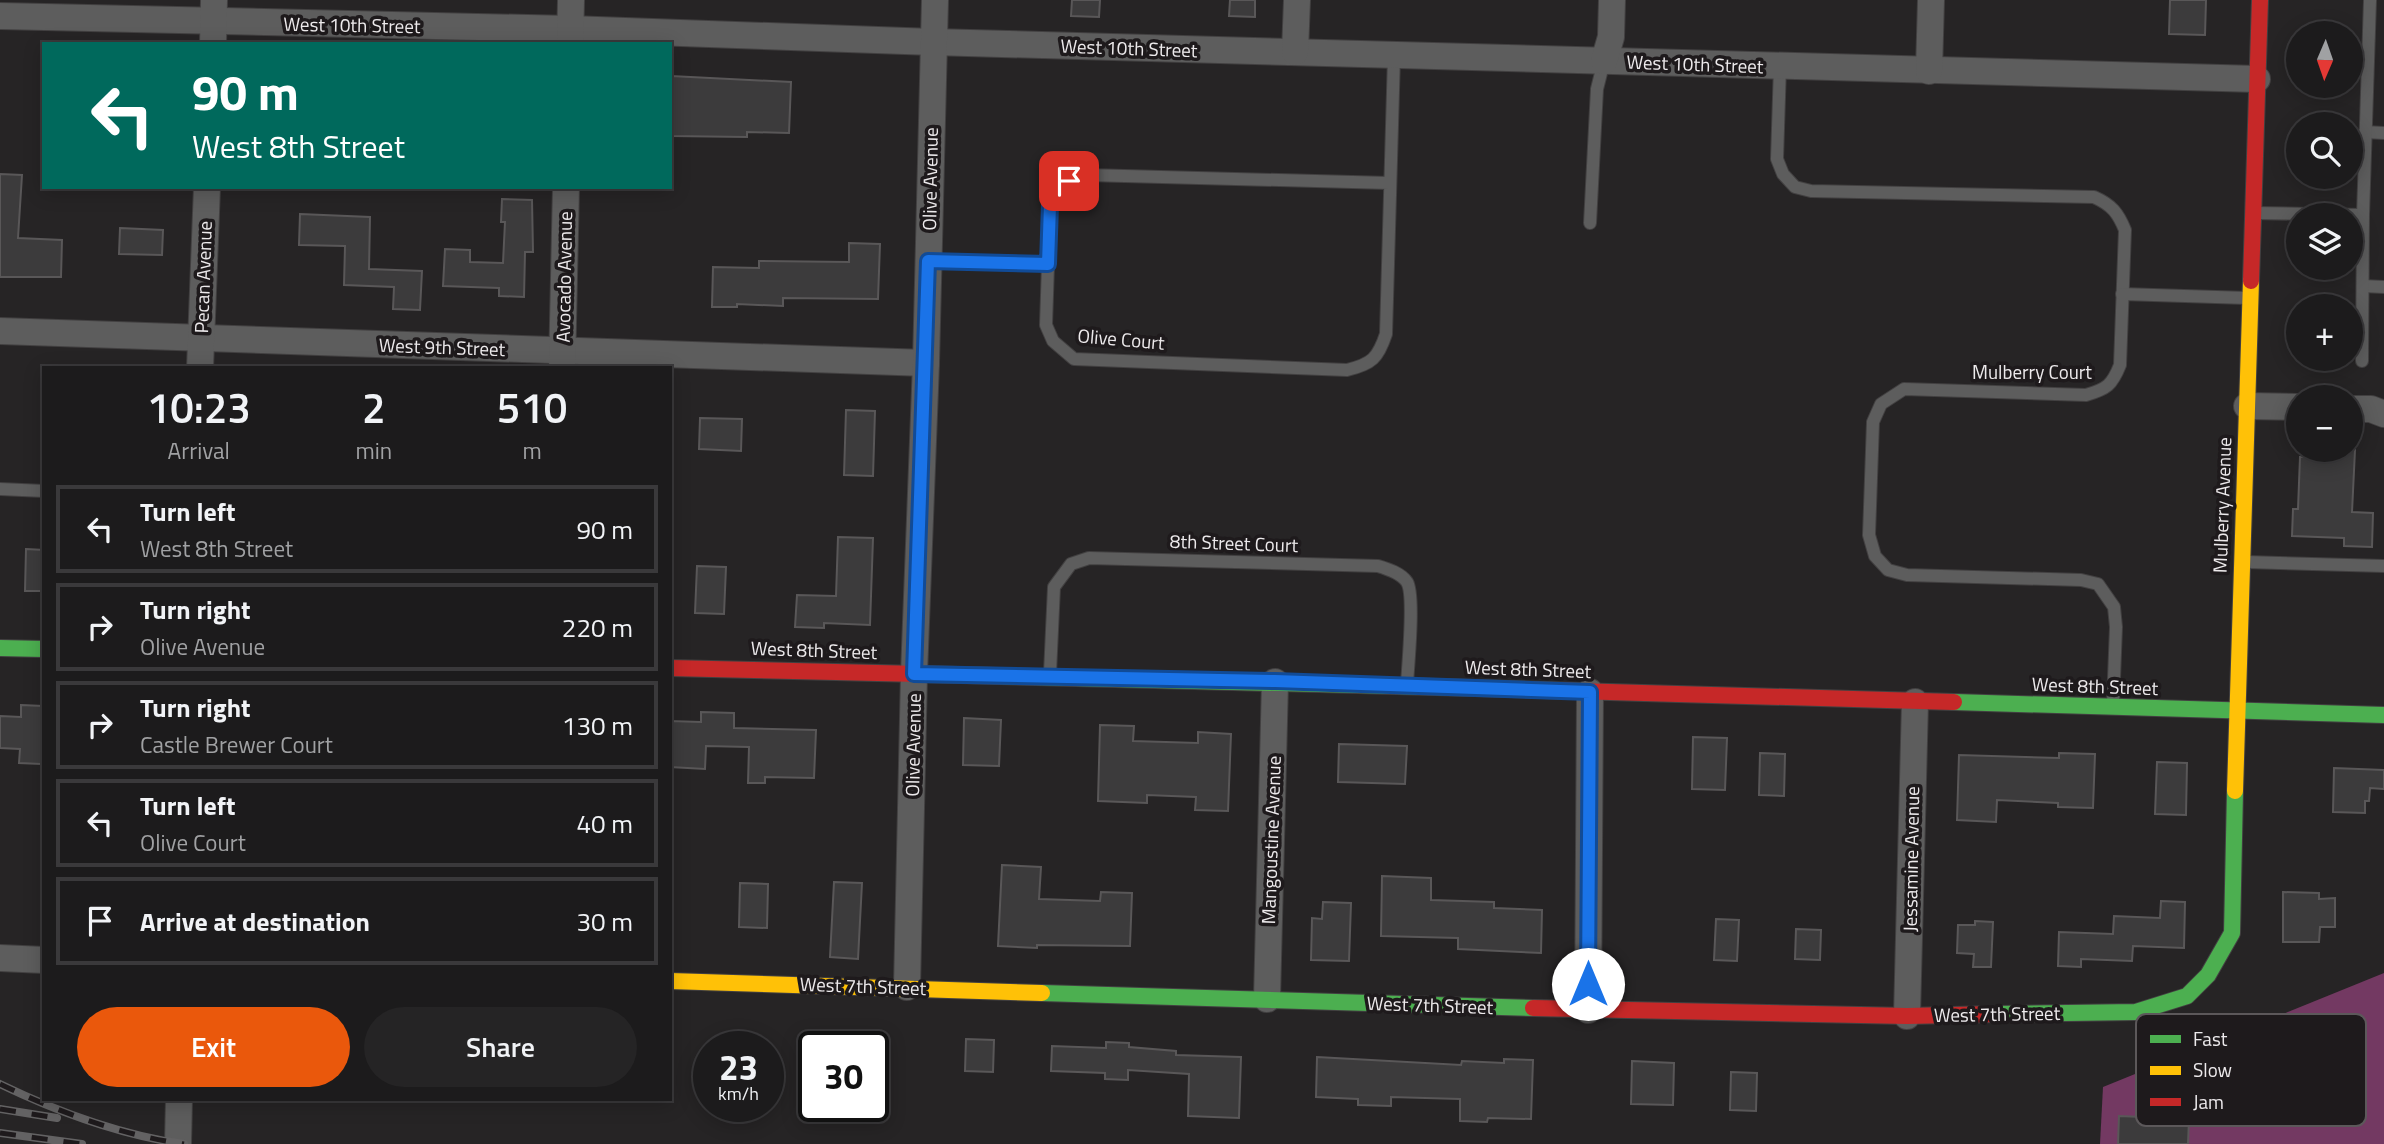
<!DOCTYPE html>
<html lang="en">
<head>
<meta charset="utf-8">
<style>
	:root { --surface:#1c1b1c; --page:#252425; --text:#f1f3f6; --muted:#a0a1a3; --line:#3a393b; --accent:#ea580c }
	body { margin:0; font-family:"Titillium Web",sans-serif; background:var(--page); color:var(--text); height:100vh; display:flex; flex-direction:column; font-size:26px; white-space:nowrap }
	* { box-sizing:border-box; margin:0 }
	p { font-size:23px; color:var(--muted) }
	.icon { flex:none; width:38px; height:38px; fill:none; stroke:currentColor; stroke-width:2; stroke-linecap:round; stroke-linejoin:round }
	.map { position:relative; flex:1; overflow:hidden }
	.panel { position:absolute; left:42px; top:366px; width:630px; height:735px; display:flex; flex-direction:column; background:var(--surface); border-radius:0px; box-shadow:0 4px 18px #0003,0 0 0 2px var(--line) }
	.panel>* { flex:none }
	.top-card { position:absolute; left:42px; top:42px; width:630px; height:147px; border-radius:0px; box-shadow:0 4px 18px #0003,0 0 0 2px var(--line); background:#00695c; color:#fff; overflow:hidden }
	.needle { width:46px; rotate:182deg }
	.buttons { position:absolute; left:2286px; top:21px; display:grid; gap:14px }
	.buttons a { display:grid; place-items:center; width:77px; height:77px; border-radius:50%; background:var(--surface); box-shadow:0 4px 18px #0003,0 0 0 2px var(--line); font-size:35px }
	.speed { position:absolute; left:693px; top:1031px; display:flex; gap:14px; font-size:35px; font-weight:700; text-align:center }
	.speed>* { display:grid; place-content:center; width:91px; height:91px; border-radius:50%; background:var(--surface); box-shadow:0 4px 18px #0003,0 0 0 2px var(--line); line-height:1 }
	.speed small { font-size:18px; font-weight:400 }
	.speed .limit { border:4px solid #111; border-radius:10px; background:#fff; color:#111 }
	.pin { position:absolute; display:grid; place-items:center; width:60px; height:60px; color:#fff; margin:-30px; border-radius:14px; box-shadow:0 4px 10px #0006 }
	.me { position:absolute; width:77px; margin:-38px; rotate:0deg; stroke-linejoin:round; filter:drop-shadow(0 0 5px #0008) }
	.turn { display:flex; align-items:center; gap:24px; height:147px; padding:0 35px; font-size:32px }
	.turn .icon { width:91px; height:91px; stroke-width:2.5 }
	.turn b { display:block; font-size:49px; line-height:60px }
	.eta { display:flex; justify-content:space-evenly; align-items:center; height:119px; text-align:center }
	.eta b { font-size:42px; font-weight:600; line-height:49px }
	.action { display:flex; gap:14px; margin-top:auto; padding:14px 35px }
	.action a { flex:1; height:80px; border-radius:42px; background:var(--accent); color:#fff; font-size:28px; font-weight:600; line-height:80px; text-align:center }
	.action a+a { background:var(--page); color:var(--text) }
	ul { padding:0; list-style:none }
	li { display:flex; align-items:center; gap:21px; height:88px; margin:0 14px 10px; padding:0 21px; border:4px solid var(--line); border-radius:0px }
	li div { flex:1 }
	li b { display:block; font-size:26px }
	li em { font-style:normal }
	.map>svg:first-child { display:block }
	.forest { fill:#733962 }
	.building { fill:#3c3b3c; stroke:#595758; stroke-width:2 }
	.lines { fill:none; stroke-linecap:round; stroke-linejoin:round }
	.lane-casing { stroke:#424041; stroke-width:14 }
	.street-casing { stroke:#424041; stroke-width:28 }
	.fast-casing { stroke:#424041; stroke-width:18 }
	.slow-casing { stroke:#424041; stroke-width:18 }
	.jam-casing { stroke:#424041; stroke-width:18 }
	.lane { stroke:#5d5d5d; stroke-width:12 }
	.street { stroke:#5d5d5d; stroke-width:26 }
	.fast { stroke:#4caf50; stroke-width:16 }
	.slow { stroke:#ffc107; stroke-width:16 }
	.jam { stroke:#c62828; stroke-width:16 }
	.rail-casing { stroke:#636263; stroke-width:8 }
	.rail { stroke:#1e1a1c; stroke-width:5; stroke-dasharray:16; stroke-linecap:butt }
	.route-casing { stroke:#114b97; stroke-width:18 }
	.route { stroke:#1a73e8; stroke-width:12 }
	.labels { text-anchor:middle; stroke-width:7; stroke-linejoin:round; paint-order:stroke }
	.street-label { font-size:19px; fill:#edeaec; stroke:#1e1a1c }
	.key { fill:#1e1a1c; stroke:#5c585a; stroke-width:2 }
	.key-label { font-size:19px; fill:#edeaec }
</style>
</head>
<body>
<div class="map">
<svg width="2384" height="1144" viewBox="0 0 2384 1144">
	<rect width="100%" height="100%" fill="#262425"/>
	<polygon class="forest" points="2384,973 2384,1144 2100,1144 2103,1087"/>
	<g class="building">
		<polygon points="1072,0 1100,0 1099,17 1071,16"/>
		<polygon points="1230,0 1255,0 1255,17 1229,16"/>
		<polygon points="2170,0 2206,0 2205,35 2169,34"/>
		<polygon points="671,76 791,82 789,133 747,132 747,137 670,136"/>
		<polygon points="0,174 22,175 18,238 62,240 61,277 0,277"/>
		<polygon points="502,199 532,200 533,252 525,252 524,297 499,296 499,288 443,286 445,249 470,250 470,262 503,263 505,222 501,222"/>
		<polygon points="300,214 370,217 369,269 422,271 420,310 393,309 394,287 344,285 345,246 299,245"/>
		<polygon points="120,228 163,230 162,255 119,254"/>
		<polygon points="849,243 880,244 878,299 783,298 783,306 737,304 737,307 712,307 713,267 759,268 759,261 849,262"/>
		<polygon points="846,410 875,411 873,476 844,475"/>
		<polygon points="700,418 742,419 741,451 699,449"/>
		<polygon points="2316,450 2355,450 2352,512 2373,513 2372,547 2344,546 2344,538 2292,536 2293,509 2298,509 2300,457 2315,457"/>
		<polygon points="838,537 873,538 870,625 824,623 824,628 795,627 797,595 836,596"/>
		<polygon points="26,549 44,550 44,591 25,591"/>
		<polygon points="697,566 726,567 724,614 695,613"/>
		<polygon points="21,705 43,706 41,764 19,763 20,749 0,748 0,716 21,717"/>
		<polygon points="701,712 734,713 734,728 816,730 814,778 765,777 765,783 748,783 749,747 706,746 705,769 670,767 670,721 701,722"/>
		<polygon points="964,718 1001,720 999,766 963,765"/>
		<polygon points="1100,725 1134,726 1133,741 1198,743 1198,732 1231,734 1228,811 1195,810 1196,797 1147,795 1147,803 1098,801"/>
		<polygon points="1693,737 1727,738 1725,790 1692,789"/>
		<polygon points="1339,744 1407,746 1405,784 1338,782"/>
		<polygon points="1760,753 1785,754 1784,796 1759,795"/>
		<polygon points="2059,753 2095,754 2093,808 2058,807 2058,803 1997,800 1996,822 1957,820 1959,755 2059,758"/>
		<polygon points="2157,762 2187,763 2186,815 2155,814"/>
		<polygon points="2334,768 2384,770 2384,789 2370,788 2369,801 2365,801 2365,813 2333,812"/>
		<polygon points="1002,865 1041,867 1039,899 1100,901 1101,892 1132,893 1130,946 1037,945 1037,948 998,946"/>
		<polygon points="1382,876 1431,878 1431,900 1494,902 1494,908 1542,910 1541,953 1458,949 1458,938 1381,936"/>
		<polygon points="834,882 862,883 858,959 830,957"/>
		<polygon points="740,883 768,884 767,928 739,927"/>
		<polygon points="2283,892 2319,893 2319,899 2335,898 2335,927 2320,927 2319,942 2283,942"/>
		<polygon points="2161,901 2185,902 2184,948 2133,946 2132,961 2081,959 2081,967 2058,966 2059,932 2113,934 2114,916 2160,918"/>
		<polygon points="1323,902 1351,903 1349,961 1311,960 1312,918 1322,919"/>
		<polygon points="1716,919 1739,920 1737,961 1714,960"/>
		<polygon points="1975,921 1993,922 1991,967 1973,967 1974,954 1957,953 1958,925 1975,925"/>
		<polygon points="1796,929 1821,930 1820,960 1795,959"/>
		<polygon points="966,1039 994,1040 993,1072 965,1071"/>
		<polygon points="1106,1042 1129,1043 1129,1047 1176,1051 1176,1055 1241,1057 1239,1118 1188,1116 1189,1074 1128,1070 1128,1080 1105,1079 1105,1073 1051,1071 1052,1046 1106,1048"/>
		<polygon points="1317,1057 1461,1065 1462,1061 1504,1063 1504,1059 1533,1060 1531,1119 1488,1118 1487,1122 1460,1121 1460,1099 1391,1097 1391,1106 1358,1105 1358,1099 1316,1097"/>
		<polygon points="1632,1061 1674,1063 1673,1105 1631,1104"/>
		<polygon points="1731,1072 1757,1073 1756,1111 1730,1110"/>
		<polygon points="2119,1116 2189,1119 2188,1144 2118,1144"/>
	</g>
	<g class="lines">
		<defs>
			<g id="lane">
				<path d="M1780,66L1777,159L1783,174L1795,187L1811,191L2094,197C2112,205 2118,213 2125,230L2120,365C2112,385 2107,389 2086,395L1904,389L1881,404L1873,422L1869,535L1875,556L1888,570L1907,575L2081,580L2098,584L2114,607L2116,627L2113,704"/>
				<polyline points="2365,132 2384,133"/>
				<path d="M1389,183L1088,175C1069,181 1058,186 1050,205L1046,325L1053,341L1074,359L1347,370C1372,364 1378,358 1386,334L1394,56"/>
				<polyline points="2254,213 2363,215"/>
				<polyline points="1590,223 1597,89 1604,61"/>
				<polyline points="928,261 1048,264"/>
				<polyline points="2363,286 2384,287"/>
				<polyline points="2122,294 2247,298"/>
				<polyline points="2362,361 2363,215 2370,0"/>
				<polyline points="0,489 44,491"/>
				<polyline points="2246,562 2384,566"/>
				<path d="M1050,673L1054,587L1071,564L1089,558L1378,566C1388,569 1401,573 1407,582C1415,595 1408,666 1407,684"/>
			</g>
			<g id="street">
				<polyline points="0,16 570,29 933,42 2257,79"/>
				<polyline points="213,44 214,0"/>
				<polyline points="570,44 571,0"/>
				<polyline points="1295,52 1297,0"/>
				<polyline points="1604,61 1611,37 1612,0"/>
				<polyline points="1929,71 1931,0"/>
				<polyline points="0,331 926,363"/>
				<polyline points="200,368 207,187"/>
				<polyline points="562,368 566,187"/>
				<polyline points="2247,406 2298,407"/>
				<polyline points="2350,409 2371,409 2384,414"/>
				<polyline points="0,958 44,960"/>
				<polyline points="907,987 914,674 926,363 935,0"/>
				<polyline points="1267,999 1275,682"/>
				<polyline points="1588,1010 1590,692"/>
				<polyline points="1907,1016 1915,702"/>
				<polyline points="178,1144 179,1099"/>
			</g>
			<g id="fast">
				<polyline points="0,648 44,649"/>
				<polyline points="961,675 1474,688"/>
				<polyline points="1954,702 2384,715"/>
				<polyline points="1042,993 1533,1008"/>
				<polyline points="1997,1014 2136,1012 2187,996 2208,975 2232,933 2235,791"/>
			</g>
			<g id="slow">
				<polyline points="2235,791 2251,281"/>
				<polyline points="670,981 1042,993"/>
			</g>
			<g id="jam">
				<polyline points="2251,281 2260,0"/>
				<polyline points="670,668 961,675"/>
				<polyline points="1474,688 1954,702"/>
				<polyline points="1533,1008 1907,1016 1997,1014"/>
			</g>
		</defs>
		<use href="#lane" class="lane-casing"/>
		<use href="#street" class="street-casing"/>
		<use href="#fast" class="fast-casing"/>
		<use href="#slow" class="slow-casing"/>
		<use href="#jam" class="jam-casing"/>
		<use href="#lane" class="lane"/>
		<use href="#street" class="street"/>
		<use href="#fast" class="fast"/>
		<use href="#slow" class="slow"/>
		<use href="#jam" class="jam"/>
		<defs>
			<g id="rail">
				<path d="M0,1084C58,1112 121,1135 184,1144"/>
				<polyline points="0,1109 57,1118"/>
				<polyline points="0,1133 82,1144"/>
			</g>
		</defs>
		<use href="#rail" class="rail-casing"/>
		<use href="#rail" class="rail"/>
	</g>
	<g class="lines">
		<defs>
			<polyline id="route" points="1069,181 1056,192 1050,205 1048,264 928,261 914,674 1275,681 1590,692 1588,984"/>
		</defs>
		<use href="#route" class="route-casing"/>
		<use href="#route" class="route"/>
	</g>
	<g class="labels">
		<g class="street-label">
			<text transform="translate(352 25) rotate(1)" y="7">West 10th Street</text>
			<text transform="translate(1129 48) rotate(2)" y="7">West 10th Street</text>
			<text transform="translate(1695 64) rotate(2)" y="7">West 10th Street</text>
			<text transform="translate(930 179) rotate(-89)" y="7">Olive Avenue</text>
			<text transform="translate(203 277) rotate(-88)" y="7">Pecan Avenue</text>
			<text transform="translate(564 277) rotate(-89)" y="7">Avocado Avenue</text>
			<text transform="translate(1121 339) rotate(5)" y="7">Olive Court</text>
			<text transform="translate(442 347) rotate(2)" y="7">West 9th Street</text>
			<text x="2032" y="379">Mulberry Court</text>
			<text transform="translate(2222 505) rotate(-88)" y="7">Mulberry Avenue</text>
			<text transform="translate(1234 543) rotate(2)" y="7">8th Street Court</text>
			<text transform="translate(814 650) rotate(2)" y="7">West 8th Street</text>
			<text transform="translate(1528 669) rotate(2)" y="7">West 8th Street</text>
			<text transform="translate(2095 686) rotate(2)" y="7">West 8th Street</text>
			<text transform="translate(913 745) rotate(-89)" y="7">Olive Avenue</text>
			<text transform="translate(1271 840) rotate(-88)" y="7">Mangoustine Avenue</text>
			<text transform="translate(1911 859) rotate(-89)" y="7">Jessamine Avenue</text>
			<text transform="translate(863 986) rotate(2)" y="7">West 7th Street</text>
			<text transform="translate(1430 1005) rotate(2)" y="7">West 7th Street</text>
			<text transform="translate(1997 1014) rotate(-1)" y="7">West 7th Street</text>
		</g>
	</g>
	<rect x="2136" y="1014" width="230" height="112" rx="10" class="key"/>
	<rect x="2150" y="1035" width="31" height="8" fill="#4caf50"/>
	<rect x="2150" y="1066" width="31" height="9" fill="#ffc107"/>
	<rect x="2150" y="1098" width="31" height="8" fill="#c62828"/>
	<g class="key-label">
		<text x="2193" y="1046">Fast</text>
		<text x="2193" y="1077">Slow</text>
		<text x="2193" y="1109">Jam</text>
	</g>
</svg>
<div class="buttons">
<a><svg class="needle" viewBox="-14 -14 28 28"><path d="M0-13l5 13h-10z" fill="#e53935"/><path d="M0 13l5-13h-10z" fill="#a0a1a3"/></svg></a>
<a><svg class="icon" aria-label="search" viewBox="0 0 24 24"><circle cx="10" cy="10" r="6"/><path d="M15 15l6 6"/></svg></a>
<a><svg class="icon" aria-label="layers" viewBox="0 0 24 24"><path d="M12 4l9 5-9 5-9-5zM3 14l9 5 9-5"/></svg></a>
<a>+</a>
<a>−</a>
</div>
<div class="speed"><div>23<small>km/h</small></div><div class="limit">30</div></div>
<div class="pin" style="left:1069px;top:181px;background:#d93025"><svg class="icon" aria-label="arrive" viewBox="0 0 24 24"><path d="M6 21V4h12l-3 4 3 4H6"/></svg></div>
<svg class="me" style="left:1588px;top:984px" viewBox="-20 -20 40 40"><circle r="19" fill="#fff"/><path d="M0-13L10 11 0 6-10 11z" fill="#1a73e8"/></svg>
<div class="top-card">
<div class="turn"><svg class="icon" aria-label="left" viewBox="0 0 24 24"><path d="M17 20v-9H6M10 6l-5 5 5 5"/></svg><div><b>90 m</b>West 8th Street</div></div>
</div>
<section class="panel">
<div class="eta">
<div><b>10:23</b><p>Arrival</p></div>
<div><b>2</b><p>min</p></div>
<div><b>510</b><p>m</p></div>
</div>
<ul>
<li><svg class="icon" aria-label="left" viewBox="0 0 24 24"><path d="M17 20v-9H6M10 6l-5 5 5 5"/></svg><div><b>Turn left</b><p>West 8th Street</p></div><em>90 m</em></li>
<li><svg class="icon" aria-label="right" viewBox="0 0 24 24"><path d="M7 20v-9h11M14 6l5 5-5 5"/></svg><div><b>Turn right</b><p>Olive Avenue</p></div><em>220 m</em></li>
<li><svg class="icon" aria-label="right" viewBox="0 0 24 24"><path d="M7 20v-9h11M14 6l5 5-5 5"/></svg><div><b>Turn right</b><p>Castle Brewer Court</p></div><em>130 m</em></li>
<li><svg class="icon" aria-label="left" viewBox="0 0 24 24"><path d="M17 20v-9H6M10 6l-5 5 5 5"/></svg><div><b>Turn left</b><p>Olive Court</p></div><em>40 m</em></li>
<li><svg class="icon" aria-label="arrive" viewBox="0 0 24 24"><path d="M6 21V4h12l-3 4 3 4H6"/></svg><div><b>Arrive at destination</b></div><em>30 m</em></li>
</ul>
<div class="action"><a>Exit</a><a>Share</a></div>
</section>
</div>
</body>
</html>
